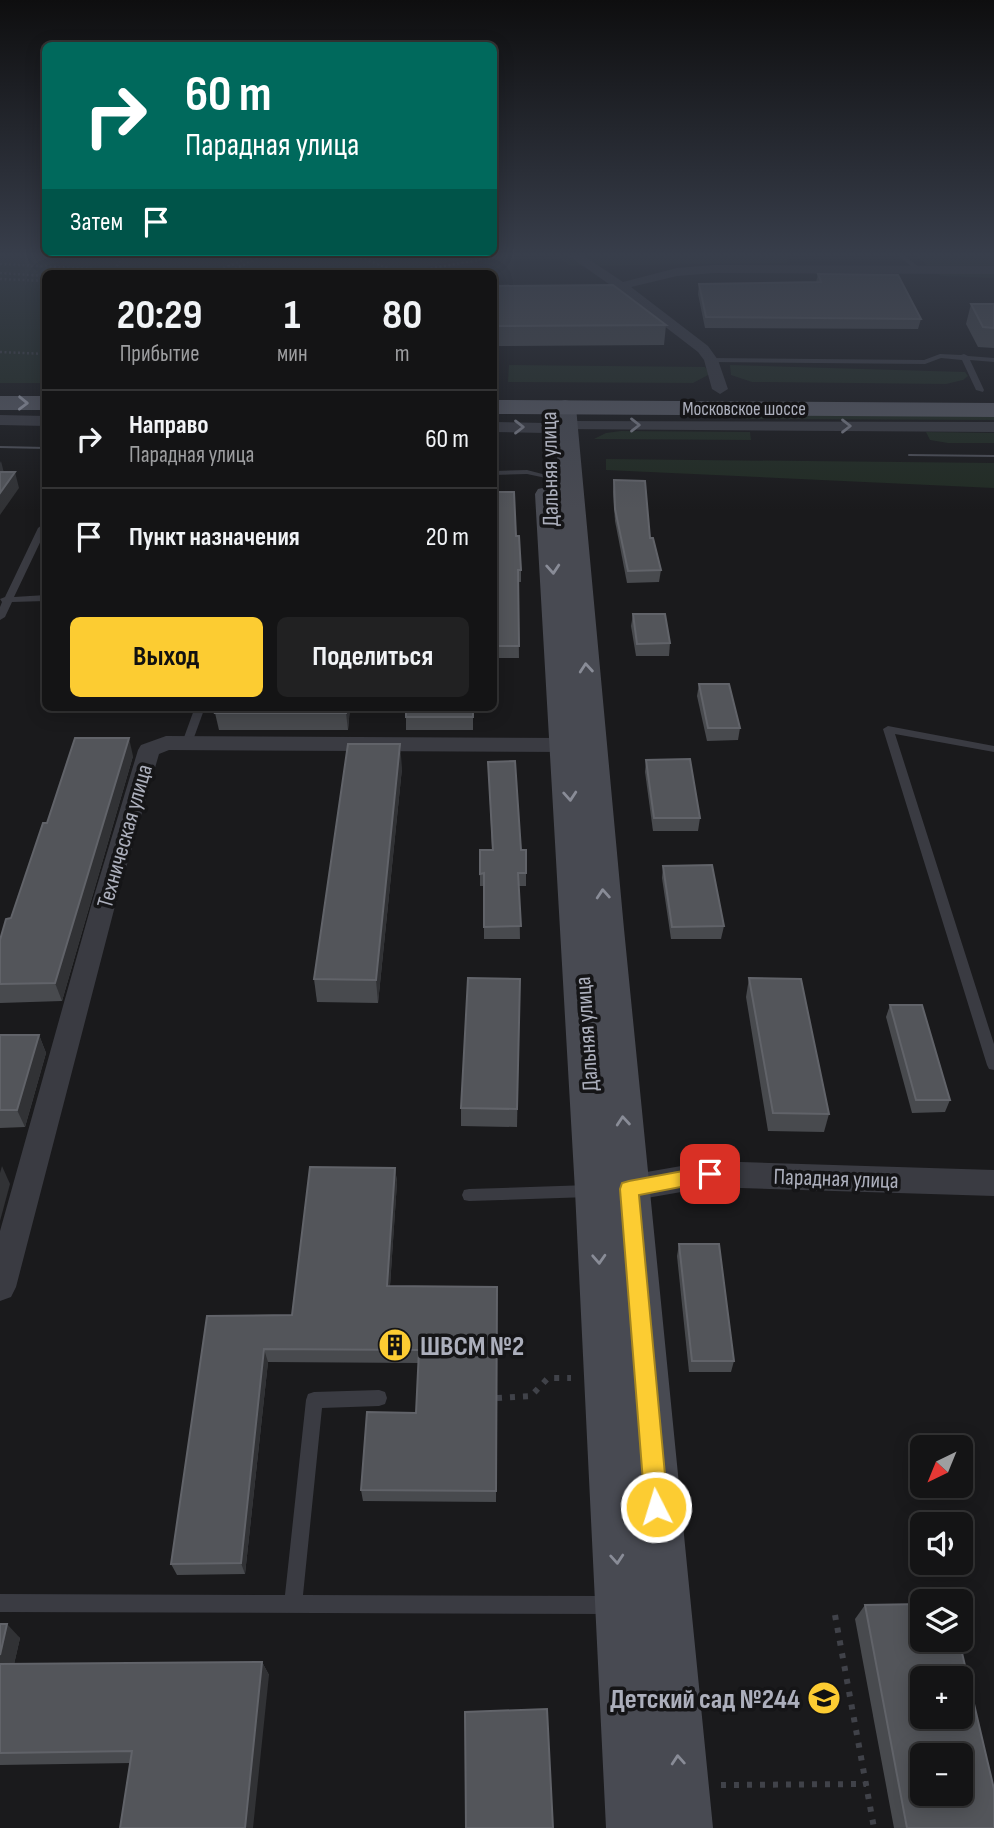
<!DOCTYPE html>
<html lang="ru">
<head>
<meta charset="utf-8">
<style>
	:root { --surface:#141415; --page:#212122; --text:#f1f3f6; --muted:#9d9ea0; --line:#333334; --accent:#fccc32 }
	body { margin:0; font-family:"Sofia Sans Condensed",sans-serif; background:var(--page); color:var(--text); height:100vh; display:flex; flex-direction:column; font-size:26px; white-space:nowrap }
	* { box-sizing:border-box; margin:0 }
	p { font-size:23px; color:var(--muted) }
	.icon { flex:none; width:38px; height:38px; fill:none; stroke:currentColor; stroke-width:2; stroke-linecap:round; stroke-linejoin:round }
	.map { position:relative; flex:1; overflow:hidden }
	.sheet { position:absolute; left:42px; top:270px; width:455px; height:441px; display:flex; flex-direction:column; background:var(--surface); border-radius:10px; box-shadow:0 4px 18px #0003,0 0 0 2px var(--line) }
	.sheet>* { flex:none }
	.banner { position:absolute; left:42px; top:42px; width:455px; height:214px; border-radius:10px; box-shadow:0 4px 18px #0003,0 0 0 2px var(--line); background:#00695c; color:#fff; overflow:hidden }
	.needle { width:46px; rotate:223deg }
	.tools { position:absolute; left:910px; top:1435px; display:grid; gap:14px }
	.tools a { display:grid; place-items:center; width:63px; height:63px; border-radius:10px; background:var(--surface); box-shadow:0 4px 18px #0003,0 0 0 2px var(--line); font-size:35px }
	.pin { position:absolute; display:grid; place-items:center; width:60px; height:60px; color:#fff; margin:-30px; border-radius:14px; box-shadow:0 4px 10px #0006 }
	.me { position:absolute; width:77px; margin:-38px; rotate:355deg; stroke-linejoin:round; filter:drop-shadow(0 0 5px #0008) }
	.turn { display:flex; align-items:center; gap:24px; height:147px; padding:0 28px; font-size:32px }
	.turn .icon { width:91px; height:91px; stroke-width:2.5 }
	.turn b { display:block; font-size:49px; line-height:60px }
	.then { display:flex; align-items:center; height:66px; padding:0 28px; background:#0003; gap:14px; font-size:26px }
	.eta { display:flex; justify-content:space-evenly; align-items:center; height:119px; text-align:center }
	.eta b { font-size:42px; font-weight:700; line-height:49px }
	.button { display:flex; gap:14px; margin-top:auto; padding:14px 28px }
	.button a { flex:1; height:80px; border-radius:10px; background:var(--accent); color:#111; font-size:28px; font-weight:700; line-height:80px; text-align:center }
	.button a+a { background:var(--page); color:var(--text) }
	ul { padding:0; list-style:none }
	li { display:flex; align-items:center; gap:21px; height:98px; padding:0 28px; border-top:2px solid var(--line) }
	li div { flex:1 }
	li b { display:block; font-size:26px }
	li em { font-style:normal }
	.map>svg:first-child { display:block }
	.green { fill:#212b23 }
	.lines { fill:none; stroke-linecap:round; stroke-linejoin:round }
	.path-far1 { stroke:#404249; stroke-width:2.5; stroke-dasharray:2 2.5; stroke-linecap:butt }
	.path { stroke:#404249; stroke-width:6; stroke-dasharray:5 8; stroke-linecap:butt }
	.lane { fill:#3a3b42; fill-rule:evenodd }
	.street { fill:#3a3b42; fill-rule:evenodd }
	.secondary { fill:#484a52; fill-rule:evenodd }
	.primary { fill:#565861; fill-rule:evenodd }
	.tram { stroke:#4d4f57; stroke-width:2 }
	.wall { fill:#484a4e }
	.shaded-wall { fill:#313235 }
	.building { fill:#53555a; stroke:#616369; stroke-width:2; fill-rule:evenodd }
	.oneway { stroke:#9b9eaa }
	.oneway2 { stroke:#797b85 }
	.oneway3 { stroke:#898c97 }
	.route { fill:#fccc32; stroke:#a48520; stroke-width:2 }
	.labels { text-anchor:middle; stroke-width:7; stroke-linejoin:round; paint-order:stroke }
	.far-street-label { font-size:19px; fill:#acafbc; stroke:#151517 }
	.street-label { font-size:23px; fill:#acafbc; stroke:#151517 }
	.near-poi-label { font-size:28px; font-weight:bold; fill:#acafbc; stroke:#151517; text-anchor:start }
</style>
</head>
<body>
<div class="map">
<svg width="994" height="1828" viewBox="0 0 994 1828">
	<rect width="100%" height="100%" fill="#1a1a1c"/>
	<g class="green">
		<polygon points="0,254 482,254 403,273 46,273 45,383 0,383"/>
		<polygon points="552,254 789,254 787,263 571,266"/>
		<polygon points="913,254 994,254 994,278 941,276"/>
		<polygon points="509,365 705,367 710,374 693,383 508,382"/>
		<polygon points="730,365 965,372 968,376 963,380 946,384 752,382 731,375"/>
		<polygon points="718,414 994,416 994,420 746,419"/>
		<polygon points="621,431 750,432 751,440 594,439 606,433"/>
		<polygon points="926,432 994,433 994,443 948,443 930,440"/>
		<polygon points="606,459 994,463 994,488 606,470"/>
	</g>
	<g class="lines">
		<g class="path-far1">
			<polyline points="352,254 400,273"/>
			<polyline points="0,264 114,270 112,273"/>
			<polyline points="114,270 125,254"/>
			<polyline points="0,273 46,276"/>
			<polyline points="211,273 259,254"/>
			<polyline points="227,273 266,254"/>
			<polyline points="404,273 513,254"/>
			<polyline points="0,279 46,281"/>
			<polyline points="0,352 46,354"/>
			<polyline points="494,362 498,361 494,378"/>
		</g>
		<g class="path">
			<polyline points="497,1398 531,1396 548,1378 571,1378"/>
			<polyline points="835,1615 874,1828"/>
			<polyline points="721,1785 866,1784"/>
		</g>
		<g class="lane">
			<polygon points="896,254 903,254 922,270 917,271"/>
			<polygon points="940,354 961,355 964,354 968,356 994,358 994,362 970,360 984,390 983,392 976,390 962,360 941,358 925,364 711,362 707,360 711,358 924,360"/>
			<polygon points="527,470 550,476 546,478 527,474 494,475 494,471"/>
			<polygon points="42,525 45,526 46,530 14,597 46,595 46,601 12,602 5,617 0,620 0,607 2,602 0,599 5,597 38,528"/>
			<polygon points="195,707 205,707 192,743 187,746 182,743"/>
			<polygon points="888,726 994,746 994,752 895,734 994,1044 994,1070 989,1069 987,1065 883,729"/>
			<polygon points="589,1185 594,1186 596,1191 594,1196 589,1197 469,1201 464,1200 462,1195 464,1190 469,1189"/>
			<polygon points="379,1390 385,1392 387,1398 385,1404 379,1406 322,1408 303,1595 610,1596 617,1598 619,1605 617,1612 610,1614 0,1612 0,1594 285,1595 306,1400 308,1394 314,1392"/>
		</g>
		<g class="street">
			<polygon points="566,254 581,254 623,282 677,268 714,265 994,266 994,274 714,273 677,276 631,287 708,346 718,360 728,389 720,394 712,389 704,360 698,352 616,289"/>
			<polygon points="0,415 46,416 46,426 0,425"/>
			<polygon points="567,421 994,422 994,432 561,429 559,426 561,423"/>
			<polygon points="494,422 545,423 553,428 545,433 494,432"/>
			<polygon points="166,736 567,738 575,740 578,745 575,750 567,752 169,750 159,754 115,906 16,1287 11,1297 0,1301 0,1231 91,906 138,750 141,745"/>
			<polygon points="710,1161 994,1170 994,1196 710,1187 618,1203 608,1199 603,1190 608,1181 618,1177"/>
		</g>
		<polygon class="secondary" points="565,400 573,402 576,407 624,929 713,1828 606,1828 575,1191 535,494 538,489 547,487 556,489 559,494 562,533 554,407 557,402"/>
		<g class="primary">
			<rect x="0" y="396" width="46" height="14"/>
			<polygon points="494,400 994,403 994,417 494,414"/>
		</g>
		<g class="tram">
			<polyline points="0,447 46,448"/>
			<polyline points="909,455 994,456"/>
		</g>
	</g>
	<g class="wall">
		<polygon points="818,274 921,319 918,329 705,328 698,294 699,284 816,282"/>
		<polygon points="494,286 666,325 664,345 494,346"/>
		<polygon points="971,304 994,304 994,348 978,347 966,324"/>
		<polygon points="614,480 661,570 659,582 627,583 615,521 613,492"/>
		<polygon points="494,492 516,536 521,570 521,582 518,582 519,658 494,658"/>
		<polygon points="633,614 670,643 669,656 636,656 631,626"/>
		<polygon points="699,684 740,728 738,740 707,741 697,696"/>
		<polygon points="350,707 348,730 219,730 215,713"/>
		<polygon points="473,707 473,730 406,730 406,717"/>
		<polygon points="133,756 62,1001 0,1003 0,940 11,918 47,823"/>
		<polygon points="646,760 700,818 698,831 653,831 645,772"/>
		<polygon points="488,762 521,850 526,873 526,886 519,886 520,939 484,939 484,886 480,886 480,850 492,850"/>
		<polygon points="402,768 378,1003 317,1002 314,979"/>
		<polygon points="663,866 724,926 721,939 671,939 662,878"/>
		<polygon points="749,978 829,1114 824,1132 768,1131 746,997"/>
		<polygon points="520,979 517,1127 461,1126 461,1108"/>
		<polygon points="890,1005 950,1100 945,1112 912,1113 886,1017"/>
		<polygon points="0,1035 39,1035 46,1053 25,1127 0,1128"/>
		<polygon points="395,1168 397,1182 390,1286 497,1287 496,1502 363,1501 361,1490 416,1413 419,1363 268,1362 245,1574 177,1575 171,1564 207,1316 292,1315"/>
		<polygon points="679,1244 734,1361 731,1372 689,1372 677,1256"/>
		<polygon points="865,1605 994,1828 894,1828 855,1619"/>
		<polygon points="0,1624 20,1638 14,1664 262,1662 269,1675 131,1763 0,1765"/>
	</g>
	<g class="shaded-wall">
		<polygon points="1,461 5,477 0,485 0,463"/>
		<polygon points="15,472 19,488 0,515 0,493"/>
		<polygon points="347,707 350,707 348,730 346,713"/>
		<polygon points="129,738 133,756 62,1001 55,983"/>
		<polygon points="400,744 402,768 378,1003 376,980"/>
		<polygon points="39,1035 46,1053 25,1127 17,1110"/>
		<polygon points="2,1166 10,1184 0,1221 0,1173"/>
		<polygon points="395,1168 397,1182 389,1300 387,1286"/>
		<polygon points="264,1349 268,1362 245,1574 241,1563"/>
		<polygon points="7,1624 20,1638 11,1678 0,1667 0,1655"/>
		<polygon points="262,1662 269,1675 253,1828 245,1828"/>
	</g>
	<g class="building">
		<polygon points="818,274 898,275 921,319 706,317 699,284 821,282"/>
		<polygon points="613,285 666,325 494,326 494,286"/>
		<polygon points="971,304 994,304 994,328 983,327"/>
		<polygon points="0,472 15,472 0,493"/>
		<polygon points="614,480 645,481 650,538 653,538 661,570 628,571 615,509"/>
		<polygon points="494,492 514,492 516,536 519,536 521,570 518,570 519,646 494,646"/>
		<polygon points="633,614 665,614 670,643 637,644"/>
		<polygon points="699,684 729,684 740,728 708,728"/>
		<polygon points="217,707 347,707 346,713 215,713"/>
		<rect x="406" y="707" width="67" height="10"/>
		<polygon points="75,738 129,738 55,983 0,984 0,940 6,919 11,918 43,823 47,823"/>
		<polygon points="348,744 400,744 376,980 314,979"/>
		<polygon points="690,759 700,818 654,818 646,760"/>
		<polygon points="515,761 521,850 526,850 526,873 518,873 521,926 484,927 484,873 480,874 480,850 493,850 488,762"/>
		<polygon points="712,865 724,926 672,927 663,866"/>
		<polygon points="468,978 520,979 517,1109 461,1108"/>
		<polygon points="749,978 801,979 829,1114 773,1113"/>
		<polygon points="890,1005 922,1005 950,1100 916,1100"/>
		<polygon points="0,1035 39,1035 17,1110 0,1110"/>
		<polygon points="310,1167 395,1168 387,1286 497,1287 496,1491 361,1490 367,1412 416,1413 419,1350 264,1349 241,1563 171,1564 207,1316 292,1315"/>
		<polygon points="679,1244 719,1244 734,1361 692,1361"/>
		<path d="M922,1604V1640H959L994,1789V1828H907L865,1605ZM922,1678H961V1717H922ZM922,1755H961V1794H922Z"/>
		<polygon points="0,1624 7,1624 0,1655"/>
		<polygon points="262,1662 245,1828 120,1828 132,1751 0,1753 0,1664"/>
		<polygon points="547,1709 553,1828 466,1828 465,1712"/>
	</g>
	<defs><path id="oneway-chevron" d="M-2-3.5L2.5 0L-2 3.5" fill="none" stroke-width="1.6" stroke-linecap="round" stroke-linejoin="round" transform="scale(1.75)"/></defs>
	<use class="oneway" href="#oneway-chevron" transform="translate(23 403) rotate(1)"/>
	<g class="oneway2">
		<use href="#oneway-chevron" transform="translate(635 425)"/>
		<use href="#oneway-chevron" transform="translate(846 426)"/>
		<use href="#oneway-chevron" transform="translate(519 427)"/>
	</g>
	<g class="oneway3">
		<use href="#oneway-chevron" transform="translate(553 569) rotate(86)"/>
		<use href="#oneway-chevron" transform="translate(586 668) rotate(-95)"/>
		<use href="#oneway-chevron" transform="translate(570 796) rotate(86)"/>
		<use href="#oneway-chevron" transform="translate(603 894) rotate(-94)"/>
		<use href="#oneway-chevron" transform="translate(623 1121) rotate(-95)"/>
		<use href="#oneway-chevron" transform="translate(599 1259) rotate(87)"/>
		<use href="#oneway-chevron" transform="translate(617 1559) rotate(86)"/>
		<use href="#oneway-chevron" transform="translate(678 1760) rotate(-94)"/>
	</g>
	<linearGradient id="sky" x2="0" y2="1"><stop stop-color="#0e0e0f"/><stop offset="0.5" stop-color="#383e4b"/><stop offset="1" stop-color="#383e4b" stop-opacity="0"/></linearGradient>
	<rect width="994" height="510" fill="url(#sky)"/>
	<polygon class="route" points="710,1166 717,1168 719,1174 717,1180 639,1195 668,1507 664,1515 656,1519 648,1515 645,1507 620,1189 622,1183 629,1181"/>
	<defs>
		<symbol id="building-disc" viewBox="-11 -11 22 22"><circle r="9.5" fill="#fccc32" stroke="#151517"/><path d="M-4-6H4V6H1V3H-1V6H-4ZM-2.5-4.3h1.7v1.8h-1.7ZM.8-4.3h1.7v1.8H.8ZM-2.5-1h1.7V.8h-1.7ZM.8-1h1.7V.8H.8Z" fill="#111"/></symbol>
		<symbol id="school-disc" viewBox="-11 -11 22 22"><circle r="9.5" fill="#fccc32" stroke="#151517"/><path d="M0-5L7-2L0 1L-7-2ZM-4 1L0 2.5L4 1V4Q0 6-4 4Z" fill="#111"/></symbol>
	</defs>
	<g fill-rule="evenodd">
		<use href="#building-disc" x="376" y="1326" width="38" height="38"/>
		<use href="#school-disc" x="805" y="1679" width="38" height="38"/>
	</g>
	<g class="labels">
		<g class="far-street-label">
			<text x="744" y="415">Московское шоссе</text>
		</g>
		<g class="street-label">
			<text transform="translate(549 469) rotate(-91)" y="8">Дальняя улица</text>
			<text transform="translate(124 836) rotate(-74)" y="8">Техническая улица</text>
			<text transform="translate(586 1034) rotate(-94)" y="8">Дальняя улица</text>
			<text transform="translate(836 1178) rotate(2)" y="8">Парадная улица</text>
		</g>
		<g class="near-poi-label">
			<text x="420" y="1355">ШВСМ №2</text>
			<text x="800" y="1708" text-anchor="end">Детский сад №244</text>
		</g>
	</g>
</svg>
<div class="tools">
<a><svg class="needle" viewBox="-14 -14 28 28"><path d="M0-13l5 13h-10z" fill="#e53935"/><path d="M0 13l5-13h-10z" fill="#9d9ea0"/></svg></a>
<a><svg class="icon" aria-label="sound" viewBox="0 0 24 24"><path d="M4 9h4l5-4v14l-5-4H4zM17 9q2 3 0 6"/></svg></a>
<a><svg class="icon" aria-label="layers" viewBox="0 0 24 24"><path d="M12 4l9 5-9 5-9-5zM3 14l9 5 9-5"/></svg></a>
<a>+</a>
<a>−</a>
</div>
<div class="pin" style="left:710px;top:1174px;background:#d93025"><svg class="icon" aria-label="arrive" viewBox="0 0 24 24"><path d="M6 21V4h12l-3 4 3 4H6"/></svg></div>
<svg class="me" style="left:656px;top:1507px" viewBox="-20 -20 40 40"><circle r="17" fill="#fccc32" stroke="#fff" stroke-width="3"/><path d="M0-11L8 9 0 5-8 9z" fill="#fff"/></svg>
<div class="banner">
<div class="turn"><svg class="icon" aria-label="right" viewBox="0 0 24 24"><path d="M7 20v-9h11M14 6l5 5-5 5"/></svg><div><b>60 m</b>Парадная улица</div></div>
<div class="then">Затем<svg class="icon" aria-label="arrive" viewBox="0 0 24 24"><path d="M6 21V4h12l-3 4 3 4H6"/></svg></div>
</div>
<section class="sheet">
<div class="eta">
<div><b>20:29</b><p>Прибытие</p></div>
<div><b>1</b><p>мин</p></div>
<div><b>80</b><p>m</p></div>
</div>
<ul>
<li><svg class="icon" aria-label="right" viewBox="0 0 24 24"><path d="M7 20v-9h11M14 6l5 5-5 5"/></svg><div><b>Направо</b><p>Парадная улица</p></div><em>60 m</em></li>
<li><svg class="icon" aria-label="arrive" viewBox="0 0 24 24"><path d="M6 21V4h12l-3 4 3 4H6"/></svg><div><b>Пункт назначения</b></div><em>20 m</em></li>
</ul>
<div class="button"><a>Выход</a><a>Поделиться</a></div>
</section>
</div>
</body>
</html>
